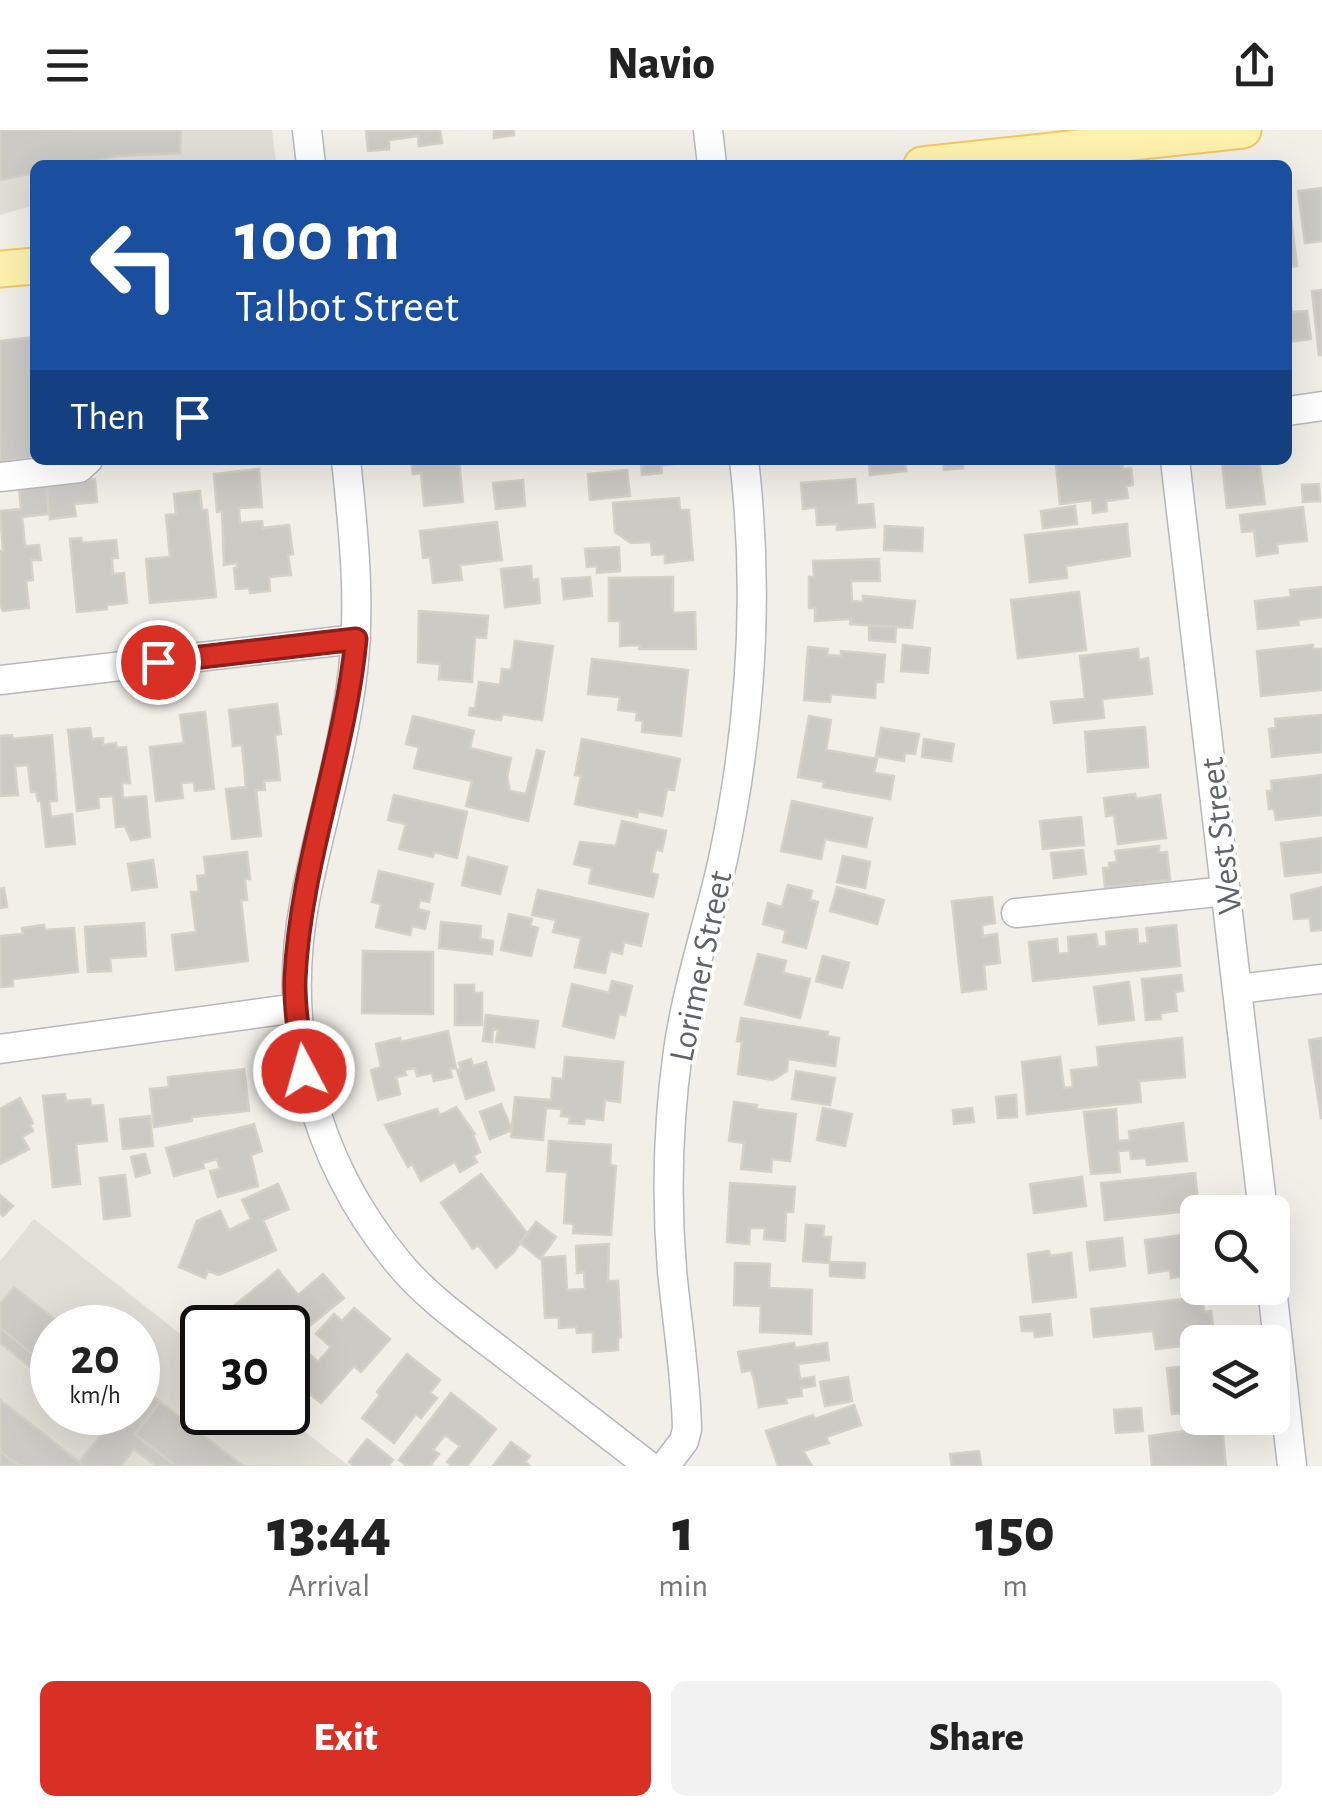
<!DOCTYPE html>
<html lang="en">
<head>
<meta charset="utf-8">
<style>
	:root { --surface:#fff; --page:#f2f2f2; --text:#222; --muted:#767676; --accent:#d93025 }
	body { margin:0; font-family:"Alegreya Sans",sans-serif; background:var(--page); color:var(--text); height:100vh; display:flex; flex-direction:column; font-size:38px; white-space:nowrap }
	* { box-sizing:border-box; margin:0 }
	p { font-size:32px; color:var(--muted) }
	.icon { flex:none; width:55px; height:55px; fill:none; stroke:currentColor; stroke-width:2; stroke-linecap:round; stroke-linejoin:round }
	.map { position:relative; height:1336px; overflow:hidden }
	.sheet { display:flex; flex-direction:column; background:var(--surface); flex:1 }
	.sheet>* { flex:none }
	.guide { position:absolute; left:30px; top:30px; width:1262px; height:305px; border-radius:15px; box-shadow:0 10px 40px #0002; background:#1a4fa0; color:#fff; overflow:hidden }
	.controls { position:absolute; left:1180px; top:1065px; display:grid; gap:20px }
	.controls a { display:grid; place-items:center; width:110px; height:110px; border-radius:15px; background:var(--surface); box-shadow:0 10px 40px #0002; font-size:50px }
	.speed { position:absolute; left:30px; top:1175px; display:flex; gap:20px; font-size:50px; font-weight:700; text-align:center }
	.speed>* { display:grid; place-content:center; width:130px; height:130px; border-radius:50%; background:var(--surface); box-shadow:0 10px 40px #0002; line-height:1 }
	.speed small { font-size:25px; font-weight:400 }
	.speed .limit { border:5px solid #111; border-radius:15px; background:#fff; color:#111 }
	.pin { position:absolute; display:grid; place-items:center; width:85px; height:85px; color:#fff; margin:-42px; border:5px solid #fff; border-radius:50%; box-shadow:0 2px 10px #0007 }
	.me { position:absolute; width:110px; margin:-55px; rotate:354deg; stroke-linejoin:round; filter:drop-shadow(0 0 8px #0008) }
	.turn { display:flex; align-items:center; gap:35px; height:210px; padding:0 40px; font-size:45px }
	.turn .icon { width:130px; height:130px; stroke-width:2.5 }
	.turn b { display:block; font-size:70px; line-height:85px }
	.then { display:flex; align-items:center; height:95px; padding:0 40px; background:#0003; gap:20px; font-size:38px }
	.eta { display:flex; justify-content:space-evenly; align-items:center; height:170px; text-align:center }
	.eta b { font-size:60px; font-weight:800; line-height:70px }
	.action { display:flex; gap:20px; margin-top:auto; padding:20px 40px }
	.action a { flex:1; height:115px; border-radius:15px; background:var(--accent); color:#fff; font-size:40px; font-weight:800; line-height:115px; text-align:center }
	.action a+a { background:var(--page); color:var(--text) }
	header { display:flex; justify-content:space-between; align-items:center; height:130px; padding:0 40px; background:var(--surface); font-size:45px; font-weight:800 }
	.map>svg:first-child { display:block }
	.education { fill:#e1ded6; fill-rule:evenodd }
	.building { fill:#cccac5; stroke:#d6d1c6; stroke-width:2.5 }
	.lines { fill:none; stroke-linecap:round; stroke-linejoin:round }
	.minor-casing { stroke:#b5b8bc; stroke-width:31 }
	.major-casing { stroke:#f2c960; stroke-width:39 }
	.minor { stroke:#fff; stroke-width:28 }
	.major { stroke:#fff2af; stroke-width:35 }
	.route-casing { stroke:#8d1f18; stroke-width:25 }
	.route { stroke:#d93025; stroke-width:18 }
	.labels { text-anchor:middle; stroke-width:8; stroke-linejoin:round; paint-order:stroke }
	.street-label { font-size:35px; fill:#5f6368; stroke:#fff }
</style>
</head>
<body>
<header><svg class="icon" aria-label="menu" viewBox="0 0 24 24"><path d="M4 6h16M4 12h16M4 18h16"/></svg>Navio<svg class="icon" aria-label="share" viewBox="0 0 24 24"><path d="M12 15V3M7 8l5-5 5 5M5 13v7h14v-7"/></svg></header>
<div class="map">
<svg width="1322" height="1336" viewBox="0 0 1322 1336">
	<rect width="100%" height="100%" fill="#f1efe8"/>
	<g class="education">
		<polygon points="0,0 272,0 276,32 275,35 35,35 35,75 0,85"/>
		<path d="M34,1089L202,1221V1282L281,1283L349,1336H0V1131ZM52,1198H138V1282H52Z"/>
	</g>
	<g class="building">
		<polygon points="0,0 181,0 180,23 118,26 73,35 35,35 35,43 0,50"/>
		<polygon points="366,0 440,0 442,13 419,16 418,6 389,10 389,19 368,21"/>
		<polygon points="494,0 514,0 514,5 494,8"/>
		<polygon points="1322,58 1322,111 1305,113 1298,61"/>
		<polygon points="1289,72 1297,136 1288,137 1288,73"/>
		<polygon points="1322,160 1322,225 1319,225 1312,161"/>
		<polygon points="1288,162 1292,182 1307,181 1311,209 1288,212"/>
		<polygon points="35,207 35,328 0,331 0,211"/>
		<polygon points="411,330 459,330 463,372 424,376 421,343 413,344"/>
		<polygon points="641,330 685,330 685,333 661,335 662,343 642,345"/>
		<polygon points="869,330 905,330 906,341 870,345"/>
		<polygon points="943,330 963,330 963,338 944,340"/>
		<polygon points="1091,330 1122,330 1123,339 1131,338 1133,355 1126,356 1128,368 1106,371 1107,381 1093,383 1092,370 1060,374 1056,334"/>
		<polygon points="1259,330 1265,374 1227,378 1222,332"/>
		<polygon points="259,339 262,377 239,378 240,393 262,391 263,398 289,395 293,424 288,425 291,445 269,447 270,461 250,463 249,458 236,459 234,438 237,438 237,433 224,435 222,381 217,382 214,344"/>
		<polygon points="627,340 630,366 590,370 588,344"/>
		<polygon points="95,349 97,372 74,374 76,386 50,389 46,354"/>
		<polygon points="855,349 857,375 873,374 875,397 837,400 837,394 817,395 816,377 803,379 801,353"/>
		<polygon points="523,350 525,376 496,379 493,353"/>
		<polygon points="46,354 49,384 22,387 25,416 39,415 41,430 31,430 33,450 26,451 29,478 3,481 0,475 0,421 3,421 0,381 21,379 19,357"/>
		<polygon points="1319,354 1320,371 1303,372 1302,355"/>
		<polygon points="200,361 202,380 207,380 216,467 150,473 146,429 170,427 166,385 176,384 174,364"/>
		<polygon points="679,368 680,380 689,380 693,430 665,433 665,424 652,425 651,412 631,413 615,402 613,373"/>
		<polygon points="1075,376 1077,394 1043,398 1041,381"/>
		<polygon points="1303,377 1307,411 1277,414 1278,423 1257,426 1254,401 1242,402 1240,385"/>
		<polygon points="497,392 502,430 460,435 462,450 433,453 430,427 423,428 420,401"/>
		<polygon points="1127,394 1130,426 1066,436 1067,448 1030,452 1025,405"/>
		<polygon points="885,396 923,398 922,421 884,420"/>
		<polygon points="81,408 82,413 116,410 118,428 112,428 113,444 124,443 127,473 107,475 107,479 77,482 70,409"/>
		<polygon points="619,417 620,441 597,443 597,436 587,437 585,419"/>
		<polygon points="879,429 880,451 851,451 852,471 863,472 863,466 915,471 912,498 850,494 851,489 815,491 815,478 809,478 809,447 814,447 813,431"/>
		<polygon points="531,436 532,450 538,449 540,473 505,477 501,439"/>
		<polygon points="590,447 592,466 564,469 562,449"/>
		<polygon points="673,447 673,483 695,482 696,519 639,519 640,515 620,516 620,491 609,491 609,448"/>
		<polygon points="1322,457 1322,487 1298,490 1299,495 1258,499 1255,471 1291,467 1290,460"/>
		<polygon points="1079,462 1086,520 1018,528 1011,470"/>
		<polygon points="419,481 488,486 486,508 475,507 472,552 439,549 440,534 418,532"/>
		<polygon points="869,496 896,497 895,512 869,510"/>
		<polygon points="515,511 553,516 542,590 502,584 501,590 469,585 470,578 475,579 479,552 500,555 502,539 511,540"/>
		<polygon points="903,515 930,518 928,543 901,541"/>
		<polygon points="1313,515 1313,519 1322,519 1322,560 1261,566 1257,521"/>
		<polygon points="808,517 828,519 827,525 841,526 841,521 885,525 883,552 876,552 875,568 831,564 830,572 804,570"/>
		<polygon points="1138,519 1139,530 1148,528 1152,564 1102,569 1104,588 1054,593 1051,572 1085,569 1080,526"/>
		<polygon points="592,529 688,540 681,606 642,602 643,591 636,590 637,582 618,580 620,567 588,564"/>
		<polygon points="277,574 281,604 275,605 280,650 264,651 265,660 256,660 261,706 232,709 226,659 246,657 242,615 233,616 229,580"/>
		<polygon points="205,582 214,659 195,661 194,652 181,653 183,668 156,671 150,617 184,613 180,585"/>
		<polygon points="1322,585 1322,622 1272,627 1269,599 1276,598 1275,589"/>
		<polygon points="413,586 474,601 470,618 511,628 507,647 510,661 526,664 537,620 544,622 528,691 466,676 472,651 414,638 419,617 406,614"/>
		<polygon points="809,586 831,590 826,620 877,629 874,643 894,646 890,669 823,657 824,652 798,647"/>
		<polygon points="1145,597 1148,637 1088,642 1085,602"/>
		<polygon points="90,598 92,609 103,608 103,615 116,613 117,618 126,617 130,653 122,653 123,668 146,666 150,707 131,710 125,696 116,697 113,666 98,667 99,678 77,681 68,600"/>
		<polygon points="881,598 919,604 915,624 905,623 904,631 876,626"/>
		<polygon points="12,605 13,609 52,605 57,671 49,671 51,687 72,684 75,714 46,717 41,671 38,671 36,662 31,662 28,635 15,636 18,665 0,666 0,606"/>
		<polygon points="582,609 680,629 674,660 667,659 662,686 638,681 637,687 575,674 581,646 575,645"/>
		<polygon points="924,609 954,614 951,631 922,627"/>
		<polygon points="1322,645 1322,685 1276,690 1274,679 1269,679 1267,661 1272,661 1271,651"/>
		<polygon points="1135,664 1136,669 1160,665 1166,708 1118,714 1114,685 1106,686 1104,668"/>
		<polygon points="394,665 467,682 457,728 434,722 433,727 399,719 406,694 388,690"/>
		<polygon points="792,671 872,688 866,717 825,709 821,729 781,721"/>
		<polygon points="1081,687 1084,715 1043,719 1040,691"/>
		<polygon points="622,691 666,701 662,721 656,719 651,743 658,745 653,767 589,753 592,738 574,734 580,712 616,716"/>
		<polygon points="1322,708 1322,742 1285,746 1281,713"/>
		<polygon points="1159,716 1159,723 1167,722 1170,750 1105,757 1103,738 1109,738 1109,733 1117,732 1115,721"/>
		<polygon points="1083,720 1086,744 1054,748 1051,723"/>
		<polygon points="247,722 250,749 245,749 247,770 241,770 248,831 176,840 172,805 196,802 191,762 199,762 197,746 206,745 204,727"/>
		<polygon points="843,726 870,732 865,758 837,752"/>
		<polygon points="468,727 507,737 500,764 462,755"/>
		<polygon points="153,730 157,757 132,760 128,734"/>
		<polygon points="379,741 433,754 429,772 420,770 418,779 429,782 425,799 412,796 410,805 376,797 381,774 372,772"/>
		<polygon points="788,755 812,761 810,770 818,772 806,818 783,812 786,800 763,794 768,773 782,777"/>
		<polygon points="837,757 884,770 877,794 830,781"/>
		<polygon points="1322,757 1322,800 1311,801 1310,788 1294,789 1291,765"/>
		<polygon points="4,758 7,777 0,778 0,759"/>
		<polygon points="538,760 648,784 641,816 624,812 622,824 610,821 605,843 575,837 581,808 553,802 556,790 532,785"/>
		<polygon points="992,767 995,793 982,795 983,806 997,804 1000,833 984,835 986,859 962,862 952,771"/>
		<polygon points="509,784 532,789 530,796 538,798 531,826 501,820"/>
		<polygon points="441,792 481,796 480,809 493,811 492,824 439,818"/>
		<polygon points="144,793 146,826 110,828 111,841 88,842 85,797"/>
		<polygon points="44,795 45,800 74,798 78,842 13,849 13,856 1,857 0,806 23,804 22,798"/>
		<polygon points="1176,795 1180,836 1033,851 1029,812 1057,809 1058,824 1069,823 1068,807 1096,804 1098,817 1107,816 1106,802 1137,799 1138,814 1148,813 1146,798"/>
		<polygon points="363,821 433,822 433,884 362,883"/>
		<polygon points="758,824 786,831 783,843 810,849 800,888 745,874"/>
		<polygon points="823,826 849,833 842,858 816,851"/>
		<polygon points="1181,845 1183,861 1175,862 1177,881 1161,883 1161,889 1146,890 1142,849"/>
		<polygon points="612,851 632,856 625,885 619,884 614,908 563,896 572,854 609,863"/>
		<polygon points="1129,852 1134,890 1099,894 1094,857"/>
		<polygon points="455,855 474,855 474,863 482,863 482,895 455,895"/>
		<polygon points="486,885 538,891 534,917 496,912 498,900 493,899 492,912 483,911"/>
		<polygon points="741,888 828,902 827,906 839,908 835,936 788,929 787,941 773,950 738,944 742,912 737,911"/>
		<polygon points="448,901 456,938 450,939 452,947 434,951 432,943 417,946 415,938 404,940 406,945 396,947 400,964 378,970 371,940 381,937 376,914 400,908 401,912"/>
		<polygon points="1182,908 1185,947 1139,951 1141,972 1027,984 1022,932 1060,927 1064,958 1073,957 1071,940 1099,937 1097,917"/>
		<polygon points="1322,908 1322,988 1321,988 1309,910"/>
		<polygon points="565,927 623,932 620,972 605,970 603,990 585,988 584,994 569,993 570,987 561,986 562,979 546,978 543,1010 511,1007 515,967 551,970 553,948 563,949"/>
		<polygon points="471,929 473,936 486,932 494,960 466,969 457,940 461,939 459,933"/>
		<polygon points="244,939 249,981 192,987 192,991 154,997 150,959 169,957 168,947"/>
		<polygon points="796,941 835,948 830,975 792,969"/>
		<polygon points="65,964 66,971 90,969 91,976 103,975 107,1011 76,1014 80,1054 53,1057 43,966"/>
		<polygon points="1016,965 1017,987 998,988 996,967"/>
		<polygon points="20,968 33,993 30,995 33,1001 22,1007 29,1019 0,1034 0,979"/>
		<polygon points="734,972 757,975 756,979 796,984 790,1031 772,1029 771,1042 741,1039 744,1013 729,1011"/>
		<polygon points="501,974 512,1000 490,1009 480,982"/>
		<polygon points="456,977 475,1004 473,1005 480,1022 473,1026 477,1032 460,1042 455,1032 421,1051 412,1034 408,1037 385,995 437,979 440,985"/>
		<polygon points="823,978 852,984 845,1016 817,1010"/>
		<polygon points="972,978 974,992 954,994 953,980"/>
		<polygon points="1116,979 1118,1011 1130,1010 1129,1001 1183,993 1187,1031 1147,1035 1146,1028 1131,1029 1130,1020 1118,1021 1120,1042 1091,1044 1084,982"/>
		<polygon points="150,986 153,1016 123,1019 120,989"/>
		<polygon points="254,994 262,1021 251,1025 258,1056 218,1067 210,1041 220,1039 217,1029 203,1033 204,1038 174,1046 166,1018"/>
		<polygon points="549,1011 611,1015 610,1035 616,1036 611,1105 573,1103 574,1094 564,1093 567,1042 547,1041"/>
		<polygon points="145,1024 150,1043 136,1047 131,1027"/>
		<polygon points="1195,1043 1199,1080 1105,1090 1101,1053"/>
		<polygon points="481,1044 527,1103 514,1122 496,1138 478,1115 473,1119 441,1073"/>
		<polygon points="125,1045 130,1086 104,1089 100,1048"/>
		<polygon points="1082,1047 1086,1076 1034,1083 1030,1054"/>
		<polygon points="730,1053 795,1057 793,1082 786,1082 785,1111 764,1109 765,1098 750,1098 749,1114 727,1112"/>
		<polygon points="278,1054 289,1079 263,1090 276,1120 219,1145 208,1141 205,1148 179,1137 197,1091 220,1081 229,1100 251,1089 242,1070"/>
		<polygon points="0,1065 13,1076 3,1086 0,1083"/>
		<polygon points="536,1092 556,1107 540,1129 520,1113"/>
		<polygon points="806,1095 824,1096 823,1107 831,1107 829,1133 803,1131"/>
		<polygon points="1198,1103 1198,1136 1189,1137 1190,1145 1171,1148 1170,1140 1149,1143 1145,1110"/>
		<polygon points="1122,1108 1125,1136 1090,1140 1087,1112"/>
		<polygon points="609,1114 608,1151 618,1151 621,1207 618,1208 618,1220 593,1222 593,1202 577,1203 576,1197 559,1198 559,1187 545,1188 542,1128 565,1126 567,1160 585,1159 584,1142 577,1143 576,1116"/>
		<polygon points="1049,1121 1050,1126 1071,1123 1076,1167 1033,1172 1028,1124"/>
		<polygon points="830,1132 865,1133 864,1148 830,1146"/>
		<polygon points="735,1133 770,1134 769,1158 812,1160 811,1204 760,1202 761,1176 734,1175"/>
		<polygon points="278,1140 298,1165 323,1144 344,1168 302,1202 296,1196 288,1203 288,1198 245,1198 230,1179"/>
		<polygon points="14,1157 66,1198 52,1198 52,1240 0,1198 0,1174"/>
		<polygon points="1202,1167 1204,1182 1211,1181 1215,1212 1156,1219 1153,1201 1094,1207 1091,1179"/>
		<polygon points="354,1178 390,1209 361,1242 354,1236 321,1273 299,1255 288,1268 288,1231 300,1216 318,1232 331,1217 316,1204 334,1184 342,1191"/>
		<polygon points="1050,1184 1052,1205 1035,1207 1034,1201 1022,1201 1020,1187"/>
		<polygon points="0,1198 52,1240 52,1255 0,1213"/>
		<polygon points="794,1213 795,1218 827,1213 829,1230 798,1234 800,1249 814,1247 815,1256 801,1258 802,1266 786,1268 787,1273 759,1277 754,1250 751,1240 742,1242 738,1222"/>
		<polygon points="407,1224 440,1250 430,1263 437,1268 421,1288 416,1284 394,1313 362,1288 380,1265 377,1262"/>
		<polygon points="1198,1235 1198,1282 1172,1284 1167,1238"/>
		<polygon points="848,1247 852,1271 825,1276 820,1252"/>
		<polygon points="147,1261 160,1272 135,1304 176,1336 156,1336 134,1319 121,1336 0,1336 0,1270 79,1332 106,1298 87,1282 107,1282 121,1294 130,1282 138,1282 138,1273"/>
		<polygon points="451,1263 496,1299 467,1336 452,1336 447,1332 460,1316 445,1305 433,1320 439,1324 430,1336 407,1336 399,1330"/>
		<polygon points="0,1270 79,1332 84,1336 19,1336 0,1321"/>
		<polygon points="160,1272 243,1336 176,1336 135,1304"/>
		<polygon points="854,1275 861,1295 826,1307 829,1313 803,1321 812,1336 778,1336 766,1301 813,1285 815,1289"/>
		<polygon points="1141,1278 1143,1301 1116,1303 1114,1280"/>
		<polygon points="107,1282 130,1282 121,1294"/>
		<polygon points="1222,1296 1226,1336 1152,1336 1149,1306"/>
		<polygon points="367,1309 393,1330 388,1336 354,1336 349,1332"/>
		<polygon points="511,1312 530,1326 525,1332 530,1336 493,1336"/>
		<polygon points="979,1321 981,1336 952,1336 950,1324"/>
	</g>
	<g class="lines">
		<defs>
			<g id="minor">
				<polyline points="307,0 311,35"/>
				<polyline points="708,0 712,35"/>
				<polyline points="1288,281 1322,276"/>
				<path d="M346,330C354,405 362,481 351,556C341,628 319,699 305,770C280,900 313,1029 397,1131C425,1166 464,1193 499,1220C549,1259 599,1297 649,1336"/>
				<polyline points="1175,330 1263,1082"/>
				<polyline points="0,347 79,338 88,330"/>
				<polyline points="0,550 356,509"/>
				<polyline points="1016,783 1226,761"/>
				<polyline points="1238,859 1322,849"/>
				<polyline points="0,919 297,878"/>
				<polyline points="1272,1158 1292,1336"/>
				<path d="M665,1336L684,1311L687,1299C686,1246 677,1193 672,1140C666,1068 668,993 678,921C687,856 709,793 723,729C751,597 760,465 744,330"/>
			</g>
			<g id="major">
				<polyline points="922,35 1243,0"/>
				<polyline points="0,139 35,136"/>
			</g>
		</defs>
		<use href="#minor" class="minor-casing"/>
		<use href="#major" class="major-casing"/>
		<use href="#minor" class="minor"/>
		<use href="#major" class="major"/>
	</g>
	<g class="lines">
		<defs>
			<path id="route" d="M158,532L356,509C345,624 300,734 295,849C294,880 300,911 304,941"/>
		</defs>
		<use href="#route" class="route-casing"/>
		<use href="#route" class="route"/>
	</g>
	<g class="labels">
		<g class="street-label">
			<text transform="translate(1220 706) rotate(-97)" y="12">West Street</text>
			<text transform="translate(700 836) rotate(-78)" y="12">Lorimer Street</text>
		</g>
	</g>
</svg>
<div class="controls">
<a><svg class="icon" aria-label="search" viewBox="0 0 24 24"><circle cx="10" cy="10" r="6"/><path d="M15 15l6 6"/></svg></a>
<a><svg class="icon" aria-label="layers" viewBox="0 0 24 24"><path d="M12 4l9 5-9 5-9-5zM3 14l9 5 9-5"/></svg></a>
</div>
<div class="speed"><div>20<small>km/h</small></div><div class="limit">30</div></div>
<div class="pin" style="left:158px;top:532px;background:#d93025"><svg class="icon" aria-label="arrive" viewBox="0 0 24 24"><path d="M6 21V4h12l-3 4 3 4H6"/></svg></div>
<svg class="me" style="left:304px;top:941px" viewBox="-20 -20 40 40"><circle r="17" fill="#d93025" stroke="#fff" stroke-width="3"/><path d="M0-11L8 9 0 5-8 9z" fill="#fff"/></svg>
<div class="guide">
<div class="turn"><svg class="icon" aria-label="left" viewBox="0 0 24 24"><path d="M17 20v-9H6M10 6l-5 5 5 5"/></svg><div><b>100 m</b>Talbot Street</div></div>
<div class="then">Then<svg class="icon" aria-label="arrive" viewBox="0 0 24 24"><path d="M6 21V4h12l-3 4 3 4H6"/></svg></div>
</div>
</div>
<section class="sheet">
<div class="eta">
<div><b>13:44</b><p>Arrival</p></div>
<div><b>1</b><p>min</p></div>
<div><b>150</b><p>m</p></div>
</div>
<div class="action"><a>Exit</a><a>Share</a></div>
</section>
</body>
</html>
